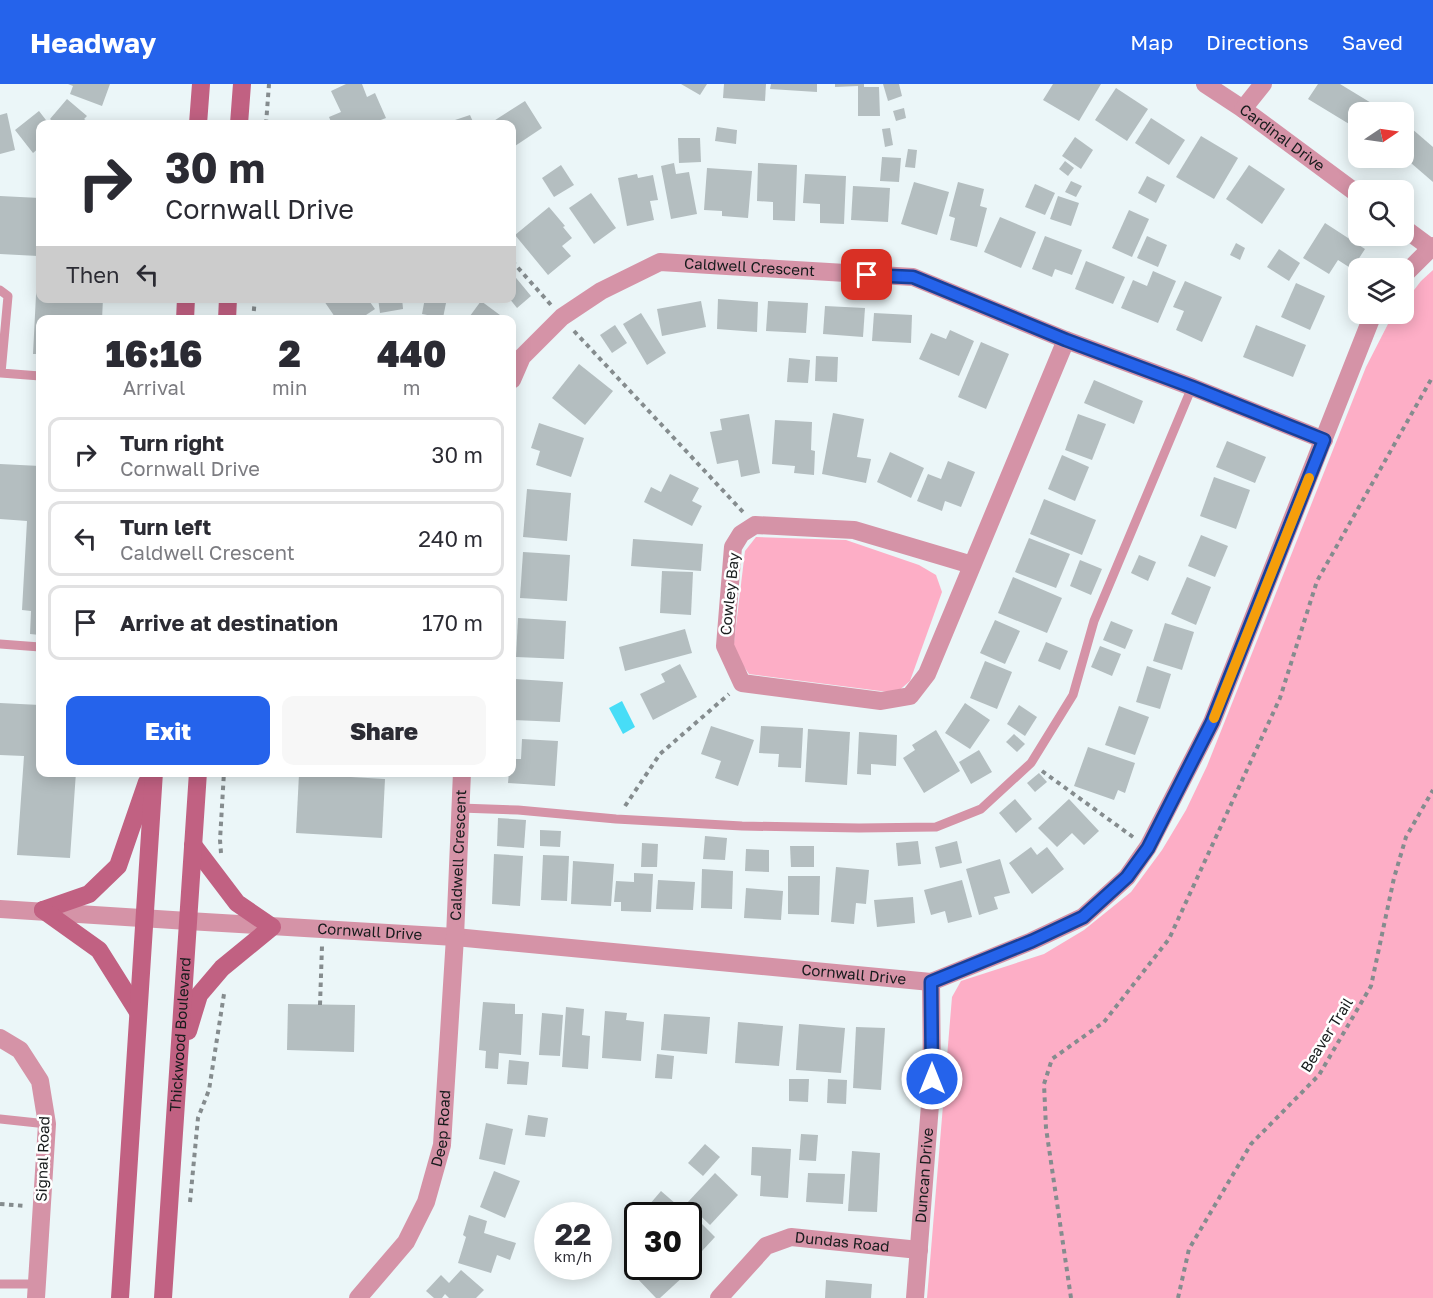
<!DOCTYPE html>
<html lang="en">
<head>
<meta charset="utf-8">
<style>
	:root { --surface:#fff; --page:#f7f7f7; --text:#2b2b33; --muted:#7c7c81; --line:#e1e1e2; --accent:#2563eb }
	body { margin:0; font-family:"Golos Text",sans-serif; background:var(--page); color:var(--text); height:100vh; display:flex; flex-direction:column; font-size:22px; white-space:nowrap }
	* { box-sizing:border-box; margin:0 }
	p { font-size:20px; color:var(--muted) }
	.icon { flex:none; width:33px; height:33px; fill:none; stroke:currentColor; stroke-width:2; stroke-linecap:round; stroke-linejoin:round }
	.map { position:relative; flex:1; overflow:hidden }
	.sheet { position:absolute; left:36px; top:231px; width:480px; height:462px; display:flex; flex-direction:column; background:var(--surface); border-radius:12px; box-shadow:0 3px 15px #0003 }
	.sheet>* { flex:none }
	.banner { position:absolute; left:36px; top:36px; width:480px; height:183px; border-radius:12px; box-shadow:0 3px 15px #0003; background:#fff; color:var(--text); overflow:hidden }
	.needle { width:39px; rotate:77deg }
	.tools { position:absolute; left:1348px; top:18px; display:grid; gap:12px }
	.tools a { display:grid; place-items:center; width:66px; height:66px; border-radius:12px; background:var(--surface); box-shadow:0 3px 15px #0003; font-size:30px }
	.speed { position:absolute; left:534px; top:1118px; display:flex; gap:12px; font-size:30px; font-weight:700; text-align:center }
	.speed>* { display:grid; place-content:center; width:78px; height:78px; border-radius:50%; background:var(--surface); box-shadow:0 3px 15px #0003; line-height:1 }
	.speed small { font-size:15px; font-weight:400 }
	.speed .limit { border:3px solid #111; border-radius:9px; background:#fff; color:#111 }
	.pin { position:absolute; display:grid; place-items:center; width:51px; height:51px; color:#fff; margin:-26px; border-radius:12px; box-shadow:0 3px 9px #0006 }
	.me { position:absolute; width:66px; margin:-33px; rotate:0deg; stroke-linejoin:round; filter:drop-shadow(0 0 4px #0008) }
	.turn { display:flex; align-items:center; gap:21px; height:126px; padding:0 30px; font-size:27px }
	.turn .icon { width:78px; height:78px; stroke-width:2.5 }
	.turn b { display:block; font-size:42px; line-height:51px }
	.then { display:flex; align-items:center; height:57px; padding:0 30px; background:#0003; gap:12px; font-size:22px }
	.eta { display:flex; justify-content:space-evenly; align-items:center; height:102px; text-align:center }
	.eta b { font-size:36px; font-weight:800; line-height:42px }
	.action { display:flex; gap:12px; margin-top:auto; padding:12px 30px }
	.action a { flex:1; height:69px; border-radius:12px; background:var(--accent); color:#fff; font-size:24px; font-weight:800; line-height:69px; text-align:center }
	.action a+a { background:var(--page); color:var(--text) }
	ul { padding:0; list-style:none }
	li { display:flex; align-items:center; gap:18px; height:75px; margin:0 12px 9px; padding:0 18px; border:3px solid var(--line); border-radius:12px }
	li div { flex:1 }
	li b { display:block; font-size:22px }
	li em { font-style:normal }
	header { display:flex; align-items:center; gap:36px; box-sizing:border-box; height:84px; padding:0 30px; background:var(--accent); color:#fff }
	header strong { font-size:28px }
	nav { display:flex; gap:33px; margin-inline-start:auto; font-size:21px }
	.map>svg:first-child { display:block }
	.green { fill:#fdaec6 }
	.water { fill:#47ddf7 }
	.building { fill:#b4bec0 }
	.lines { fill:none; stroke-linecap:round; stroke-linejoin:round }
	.path { stroke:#858c8e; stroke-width:4; stroke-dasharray:4.5 4.5; stroke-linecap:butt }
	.service { stroke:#d593a7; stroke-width:9 }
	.minor { stroke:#d593a7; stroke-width:18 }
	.tertiary { stroke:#d593a7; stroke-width:18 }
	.secondary { stroke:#c16182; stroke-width:18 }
	.route-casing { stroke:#184099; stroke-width:15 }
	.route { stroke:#2563eb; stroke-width:10 }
	.slow { stroke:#f59e0b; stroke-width:10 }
	.labels { text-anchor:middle; stroke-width:5; stroke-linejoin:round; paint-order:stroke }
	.street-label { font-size:15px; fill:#171b1c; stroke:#fff }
</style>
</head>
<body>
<header>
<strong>Headway</strong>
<nav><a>Map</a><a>Directions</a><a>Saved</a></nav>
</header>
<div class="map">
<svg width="1433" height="1214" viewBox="0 0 1433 1214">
	<rect width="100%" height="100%" fill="#ebf6f8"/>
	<g class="green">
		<polygon points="1433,186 1433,1214 927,1214 952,913 961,897 1044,870 1084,846 1131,808 1162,766 1186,726 1207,682 1366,283 1388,240 1396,230 1404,230 1404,219 1421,197"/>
		<polygon points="756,453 846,456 919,481 936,491 942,508 910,597 896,609 749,590 733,567 745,467"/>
	</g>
	<polygon class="water" points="622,617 635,643 623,650 609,624"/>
	<g class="building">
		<polygon points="68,0 110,0 102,22 70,10 73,2"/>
		<polygon points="346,0 362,0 367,13 375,9 386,34 370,40 332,40 329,33 341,28 331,7"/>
		<polygon points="681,0 707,0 700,11"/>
		<polygon points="724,0 766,0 765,17 723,14"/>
		<polygon points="771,0 817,0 817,8 770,5"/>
		<polygon points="835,0 864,0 864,3 879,3 880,32 858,32 858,2 835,3"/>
		<polygon points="883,0 899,0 902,12 888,17"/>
		<polygon points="1053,0 1101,0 1079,37 1043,16"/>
		<polygon points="1318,0 1340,0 1386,28 1359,28 1359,46 1308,15"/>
		<polygon points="1116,4 1148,25 1127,57 1095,36"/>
		<polygon points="67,15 87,32 84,35 91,40 56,40 50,35"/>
		<polygon points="525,17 542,44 512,64 512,40 489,40"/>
		<polygon points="904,24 906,34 896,37 893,27"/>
		<polygon points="39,27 49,40 40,40 40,63 33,69 15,46"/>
		<polygon points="7,29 15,66 0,70 0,31"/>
		<polygon points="470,31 474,40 443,40"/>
		<polygon points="1151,34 1185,56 1169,81 1135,59"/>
		<polygon points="1404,38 1433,63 1433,98 1404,73"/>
		<polygon points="717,43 737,46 736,60 715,57"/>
		<polygon points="890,44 893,61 885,63 882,45"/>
		<polygon points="1201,52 1238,74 1214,115 1176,93"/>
		<polygon points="1075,53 1093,66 1081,85 1062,72"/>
		<polygon points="678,54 700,54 701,78 679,79"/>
		<polygon points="908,65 917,66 915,84 905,83"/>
		<polygon points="882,73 901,74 899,98 880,97"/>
		<polygon points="1065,77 1074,84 1068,92 1059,85"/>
		<polygon points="674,79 676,90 689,88 697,130 671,135 661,82"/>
		<polygon points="758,79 797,81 795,137 773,136 773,118 757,117"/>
		<polygon points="561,81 574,101 554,113 542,94"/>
		<polygon points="1249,81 1285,105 1262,140 1226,115"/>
		<polygon points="707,84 752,87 748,134 722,132 722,127 704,126"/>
		<polygon points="637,90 638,94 653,91 658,116 650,117 654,136 627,142 618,94"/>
		<polygon points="805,90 846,92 844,140 820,139 820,120 803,119"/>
		<polygon points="1147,92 1165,101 1156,119 1138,109"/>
		<polygon points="1071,97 1082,102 1076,113 1065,108"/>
		<polygon points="914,98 949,108 937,151 901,140"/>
		<polygon points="958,98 984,105 980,122 987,124 977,163 950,156 955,134 949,132"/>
		<polygon points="1035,100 1055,109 1045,131 1025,123"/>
		<polygon points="853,102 890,104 888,138 851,136"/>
		<polygon points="591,109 616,144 594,160 569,124"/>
		<polygon points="0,112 40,114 40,214 103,214 102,236 40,236 40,270 33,270 38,172 0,170"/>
		<polygon points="1058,112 1079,119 1071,142 1050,135"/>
		<polygon points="549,123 565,142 563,143 572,154 562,162 571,172 548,191 515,151"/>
		<polygon points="1129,126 1149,135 1132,173 1112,164"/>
		<polygon points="1000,133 1036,148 1021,184 984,168"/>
		<polygon points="1325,139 1365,165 1352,185 1338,176 1329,190 1303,174"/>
		<polygon points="1045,152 1082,166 1072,191 1055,185 1052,193 1032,185"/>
		<polygon points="1147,152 1167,161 1158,183 1137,174"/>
		<polygon points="1236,159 1245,164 1240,176 1230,171"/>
		<polygon points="1279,165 1300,179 1289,197 1267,183"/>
		<polygon points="1086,177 1125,193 1113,220 1075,205"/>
		<polygon points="1153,187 1176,197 1158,239 1121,224 1133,196 1147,202"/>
		<polygon points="512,189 531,212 517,224 509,214 512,214"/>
		<polygon points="1185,197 1222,213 1202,258 1176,246 1184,227 1173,223"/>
		<polygon points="1296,199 1325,212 1310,246 1281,233"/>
		<polygon points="322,214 367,214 375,225 366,231 369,236 337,236"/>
		<polygon points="378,214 402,214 403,225 380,229"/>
		<polygon points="425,214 447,214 443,234 422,230"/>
		<polygon points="718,215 758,218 757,248 717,245"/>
		<polygon points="481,217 504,234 503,236 467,236"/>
		<polygon points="701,217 706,243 662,252 657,225"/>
		<polygon points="768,217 808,219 806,249 766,247"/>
		<polygon points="825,222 865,224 863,253 823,250"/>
		<polygon points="641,229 666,269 647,281 623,240"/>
		<polygon points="874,229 912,231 911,259 872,257"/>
		<polygon points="615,241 627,259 612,269 600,251"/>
		<polygon points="1256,241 1306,261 1293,293 1243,273"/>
		<polygon points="950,246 974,257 959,292 919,275 931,249 946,255"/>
		<polygon points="981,258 1009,270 986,325 958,313"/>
		<polygon points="816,272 838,273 837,298 815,297"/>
		<polygon points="789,274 810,276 808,299 787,298"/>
		<polygon points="579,280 613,307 585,341 552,314"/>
		<polygon points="1094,296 1143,317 1134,340 1084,319"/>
		<polygon points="833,329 864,335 857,373 871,375 866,399 822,390"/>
		<polygon points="749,330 760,389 741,393 738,376 717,380 710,348 722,346 720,335"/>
		<polygon points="1078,330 1106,340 1092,376 1065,366"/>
		<polygon points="775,336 812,338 811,366 815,367 814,391 794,389 795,382 772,380"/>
		<polygon points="539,339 584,354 571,393 536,381 540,367 531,364"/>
		<polygon points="1227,357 1266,373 1255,399 1216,383"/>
		<polygon points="890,368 924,384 911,414 877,398"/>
		<polygon points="1062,371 1089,383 1075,417 1048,405"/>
		<polygon points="948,377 975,388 961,423 945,417 942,427 917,417 928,390 941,395"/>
		<polygon points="0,380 40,382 40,551 30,550 31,527 22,526 27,437 0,435"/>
		<polygon points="670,390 699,404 692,417 702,422 692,442 644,418 651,403 661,408"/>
		<polygon points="1214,393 1250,406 1236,445 1200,432"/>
		<polygon points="527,405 571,409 567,457 523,453"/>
		<polygon points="1044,415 1096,436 1082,471 1030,450"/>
		<polygon points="1201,451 1228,462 1215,493 1188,482"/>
		<polygon points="1029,454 1070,470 1056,504 1015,488"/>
		<polygon points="633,455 703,460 701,487 631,482"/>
		<polygon points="523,468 570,471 567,517 520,514"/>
		<polygon points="1139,471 1156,478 1148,497 1131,489"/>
		<polygon points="1080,476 1102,485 1091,511 1070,502"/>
		<polygon points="662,487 693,488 691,531 660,529"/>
		<polygon points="1013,493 1062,514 1047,549 998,529"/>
		<polygon points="1187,493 1211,503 1196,541 1171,530"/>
		<polygon points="518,534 566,537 564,575 516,573"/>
		<polygon points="995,536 1020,547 1005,580 980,569"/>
		<polygon points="1111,537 1133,546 1125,565 1103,556"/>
		<polygon points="1165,539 1194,548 1182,586 1153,577"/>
		<polygon points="685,545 692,569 625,587 619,563"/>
		<polygon points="1046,558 1068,567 1060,586 1038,577"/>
		<polygon points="1100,562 1121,570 1112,592 1091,583"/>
		<polygon points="985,577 1012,588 997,625 970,614"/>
		<polygon points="680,580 697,613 653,636 640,610 665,598 661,590"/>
		<polygon points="1147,582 1171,590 1160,625 1136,618"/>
		<polygon points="515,595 563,598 560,638 513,636"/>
		<polygon points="0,619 40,621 40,688 76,688 70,774 17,771 24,672 0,671"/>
		<polygon points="965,619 990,636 970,665 945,649"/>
		<polygon points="1019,621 1037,633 1025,652 1007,640"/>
		<polygon points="1119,622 1149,633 1135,671 1105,661"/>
		<polygon points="711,642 754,656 738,702 715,694 721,677 701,670"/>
		<polygon points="761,642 803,644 801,684 778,683 779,670 759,669"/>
		<polygon points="808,645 850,648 847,701 805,698"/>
		<polygon points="936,646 960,687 924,709 903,674 915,666 912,661"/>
		<polygon points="859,648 897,651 896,682 871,680 871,691 857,690"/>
		<polygon points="1014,650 1025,660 1017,668 1006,658"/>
		<polygon points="522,655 558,657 555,702 508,699 509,688 512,688 512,675 521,675"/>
		<polygon points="1088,663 1135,679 1125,709 1118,706 1114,716 1074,702"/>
		<polygon points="979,666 992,688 971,700 959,678"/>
		<polygon points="1039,689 1047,698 1035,708 1027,699"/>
		<polygon points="299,690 385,695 382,754 296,749"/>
		<polygon points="1015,715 1032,735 1016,749 999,729"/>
		<polygon points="1069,715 1099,747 1084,761 1072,749 1057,763 1038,744"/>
		<polygon points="498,734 526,736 524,764 497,762"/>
		<polygon points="540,746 561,747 560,763 540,762"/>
		<polygon points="705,752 727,754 725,776 703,775"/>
		<polygon points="918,757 921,780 898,782 896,759"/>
		<polygon points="957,757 962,779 940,784 935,763"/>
		<polygon points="642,759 658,760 657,783 641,783"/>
		<polygon points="790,762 814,762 814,783 791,783"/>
		<polygon points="1031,763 1037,771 1047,763 1064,785 1032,810 1009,779"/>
		<polygon points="746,765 769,766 769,788 745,787"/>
		<polygon points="494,770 523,772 520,822 492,820"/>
		<polygon points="543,771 569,772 567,817 541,816"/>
		<polygon points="1000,775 1010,809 994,813 998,825 979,831 966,785"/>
		<polygon points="573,777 614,780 611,822 571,820"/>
		<polygon points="836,783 869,786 866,820 856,819 854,840 831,838"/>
		<polygon points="702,785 733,787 732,825 701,824"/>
		<polygon points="634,789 653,790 651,828 621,827 621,818 614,818 616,797 634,798"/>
		<polygon points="788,792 820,792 819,831 788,830"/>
		<polygon points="658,796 695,798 693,826 656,825"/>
		<polygon points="962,796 972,833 948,839 945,827 931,831 924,806"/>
		<polygon points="746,804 783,807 781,836 744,834"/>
		<polygon points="913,813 915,839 877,843 874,816"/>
		<polygon points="483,918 515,920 515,930 523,930 521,971 499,969 498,985 485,984 486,967 479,966"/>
		<polygon points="288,920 355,921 354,968 287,966"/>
		<polygon points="566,923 584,925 582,951 590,952 588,985 562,983"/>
		<polygon points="605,927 627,929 626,936 644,938 641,977 602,974"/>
		<polygon points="542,929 563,931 560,972 539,971"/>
		<polygon points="664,930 710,933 707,970 661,966"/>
		<polygon points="738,938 783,942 779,982 735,979"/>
		<polygon points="799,940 845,944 841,989 796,986"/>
		<polygon points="856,943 885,944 881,1006 853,1004"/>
		<polygon points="657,970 674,972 672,995 655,994"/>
		<polygon points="509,976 529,978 527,1001 507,1000"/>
		<polygon points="789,995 809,995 808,1018 789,1017"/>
		<polygon points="828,995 847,996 846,1020 827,1019"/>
		<polygon points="528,1031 548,1034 545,1053 525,1051"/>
		<polygon points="486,1039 513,1045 505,1081 479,1075"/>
		<polygon points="801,1050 818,1051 816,1077 799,1076"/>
		<polygon points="705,1060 720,1073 703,1092 688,1079"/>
		<polygon points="752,1063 791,1065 788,1114 760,1112 761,1092 751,1091"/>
		<polygon points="852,1067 880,1069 877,1128 848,1127"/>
		<polygon points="494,1087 520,1097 505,1134 480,1123"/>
		<polygon points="715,1089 738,1111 710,1141 687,1119"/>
		<polygon points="808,1089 845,1090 843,1120 806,1118"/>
		<polygon points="661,1107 676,1120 667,1131 661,1131 649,1121"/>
		<polygon points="469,1131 487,1137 484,1149 516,1159 510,1176 497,1171 491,1189 458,1179 466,1153 463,1151"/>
		<polygon points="697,1135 715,1153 690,1180 688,1143"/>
		<polygon points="644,1182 676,1182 685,1191 660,1214 656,1214 634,1191"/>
		<polygon points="461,1186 484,1206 476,1214 449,1214 445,1210 442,1214 434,1214 426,1207 441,1191 449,1199"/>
		<polygon points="826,1196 872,1200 871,1214 825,1214"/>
	</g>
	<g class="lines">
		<g class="path">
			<polyline points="266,40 269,0"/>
			<polyline points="512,177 551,221"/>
			<polyline points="253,236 255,214"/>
			<polyline points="574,247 743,428"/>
			<polyline points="1042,687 1133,753"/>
			<polyline points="625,722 660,670 729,610"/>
			<polyline points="221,769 220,756 224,688"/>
			<polyline points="320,921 322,862"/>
			<polyline points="190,1118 198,1034 209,1006 224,910"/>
			<polyline points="0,1120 26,1122"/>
			<polyline points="1071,1214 1046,1044 1044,1000 1052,975 1104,938 1169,855 1280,614 1317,497 1433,292"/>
			<polyline points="1178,1214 1189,1165 1251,1060 1319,991 1371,902 1394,794 1406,753 1433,706"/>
		</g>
		<g class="service">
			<polyline points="0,206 8,212 1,289 40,292"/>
			<polyline points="0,560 40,563"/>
			<polyline points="460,724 518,726 616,735 742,742 859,744 936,743 981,725 1031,679 1073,611 1094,537 1192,303"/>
			<polyline points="0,1035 47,1040"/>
			<polyline points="0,1200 37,1200"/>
		</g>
		<g class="minor">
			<path id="s1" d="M1205,0L1243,25L1359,111"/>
			<polyline points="1243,25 1263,0"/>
			<polyline points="1404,144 1431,164"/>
			<polyline points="1404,191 1433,162"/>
			<path id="s2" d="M512,296L522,273L562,233L601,207L660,178L913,193L1066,256L1192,303L1324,356"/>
			<polyline points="972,481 854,446 755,441 741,450 733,463 725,562 742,599 881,617 910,612 927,590 1066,256"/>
			<path id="s3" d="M188,837L455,853L931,898L1032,857L1083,833L1127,793L1148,763L1212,638L1373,230"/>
			<polyline points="0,954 20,966 40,997 47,1040 36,1214"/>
			<path id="s4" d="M358,1214L406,1158L426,1118L442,1061L455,853L462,688"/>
			<path id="s5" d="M719,1214L766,1162L791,1153L919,1166"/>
			<path id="s6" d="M915,1214L932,995L931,898"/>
		</g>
		<polyline class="tertiary" points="0,825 188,837"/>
		<g class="secondary">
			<polyline points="198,40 201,0"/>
			<polyline points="239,40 242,0"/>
			<polyline points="185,236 186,214"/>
			<polyline points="227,236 228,214"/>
			<polyline points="43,826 89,810 118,782 147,698"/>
			<polyline points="43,826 99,866 138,928"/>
			<polyline points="188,947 199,911 222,884 272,843 237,819 193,761"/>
			<polyline points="120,1214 154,688"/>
			<path id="s7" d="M163,1214L198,688"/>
		</g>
	</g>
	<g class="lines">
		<defs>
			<polyline id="route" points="867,191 913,193 1066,256 1192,303 1324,356 1212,638 1148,764 1127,793 1083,833 1032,857 931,898 932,995"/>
		</defs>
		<use href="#route" class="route-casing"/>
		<use href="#route" class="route"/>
		<polyline class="slow" points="1214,634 1309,394"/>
	</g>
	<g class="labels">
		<g class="street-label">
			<text dy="5" stroke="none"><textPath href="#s1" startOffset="94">Cardinal Drive</textPath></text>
			<text dy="5" stroke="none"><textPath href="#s2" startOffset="284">Caldwell Crescent</textPath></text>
			<text transform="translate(730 510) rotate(-84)" y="5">Cowley Bay</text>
			<text dy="5" stroke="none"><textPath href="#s4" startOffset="468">Caldwell Crescent</textPath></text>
			<text dy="5" stroke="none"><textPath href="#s3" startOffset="182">Cornwall Drive</textPath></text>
			<text dy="5" stroke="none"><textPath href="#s3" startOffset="668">Cornwall Drive</textPath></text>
			<text dy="5" stroke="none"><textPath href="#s7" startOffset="264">Thickwood Boulevard</textPath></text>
			<text transform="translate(1327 951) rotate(-58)" y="5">Beaver Trail</text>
			<text dy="5" stroke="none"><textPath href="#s4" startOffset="194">Deep Road</textPath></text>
			<text transform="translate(43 1075) rotate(-88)" y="5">Signal Road</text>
			<text dy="5" stroke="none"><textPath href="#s6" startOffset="123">Duncan Drive</textPath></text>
			<text dy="5" stroke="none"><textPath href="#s5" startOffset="148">Dundas Road</textPath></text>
		</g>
	</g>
</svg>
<div class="tools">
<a><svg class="needle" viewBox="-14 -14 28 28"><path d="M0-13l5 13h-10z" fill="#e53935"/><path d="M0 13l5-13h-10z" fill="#7c7c81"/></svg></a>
<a><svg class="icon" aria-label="search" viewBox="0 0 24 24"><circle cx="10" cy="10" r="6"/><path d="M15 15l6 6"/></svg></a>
<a><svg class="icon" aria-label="layers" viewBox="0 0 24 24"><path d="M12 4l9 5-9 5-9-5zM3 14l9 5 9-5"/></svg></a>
</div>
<div class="speed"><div>22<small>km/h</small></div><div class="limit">30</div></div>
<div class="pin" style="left:867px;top:191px;background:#d93025"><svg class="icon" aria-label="arrive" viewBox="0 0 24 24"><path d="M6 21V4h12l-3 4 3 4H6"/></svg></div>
<svg class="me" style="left:932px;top:995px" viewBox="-20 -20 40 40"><circle r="17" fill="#2563eb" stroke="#fff" stroke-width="3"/><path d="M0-11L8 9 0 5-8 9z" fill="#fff"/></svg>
<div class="banner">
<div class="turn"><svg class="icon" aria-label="right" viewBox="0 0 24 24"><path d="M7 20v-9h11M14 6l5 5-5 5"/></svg><div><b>30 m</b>Cornwall Drive</div></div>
<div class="then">Then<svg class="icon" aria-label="left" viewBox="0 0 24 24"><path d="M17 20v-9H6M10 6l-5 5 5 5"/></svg></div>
</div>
<section class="sheet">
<div class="eta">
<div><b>16:16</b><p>Arrival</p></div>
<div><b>2</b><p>min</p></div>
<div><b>440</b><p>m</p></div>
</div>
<ul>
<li><svg class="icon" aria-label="right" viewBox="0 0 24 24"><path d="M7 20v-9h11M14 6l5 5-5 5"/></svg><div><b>Turn right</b><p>Cornwall Drive</p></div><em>30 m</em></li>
<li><svg class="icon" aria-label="left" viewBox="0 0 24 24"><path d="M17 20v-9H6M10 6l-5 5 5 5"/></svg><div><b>Turn left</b><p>Caldwell Crescent</p></div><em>240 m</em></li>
<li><svg class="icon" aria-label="arrive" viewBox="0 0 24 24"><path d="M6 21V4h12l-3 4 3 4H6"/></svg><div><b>Arrive at destination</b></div><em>170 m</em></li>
</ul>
<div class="action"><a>Exit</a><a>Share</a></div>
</section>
</div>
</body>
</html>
